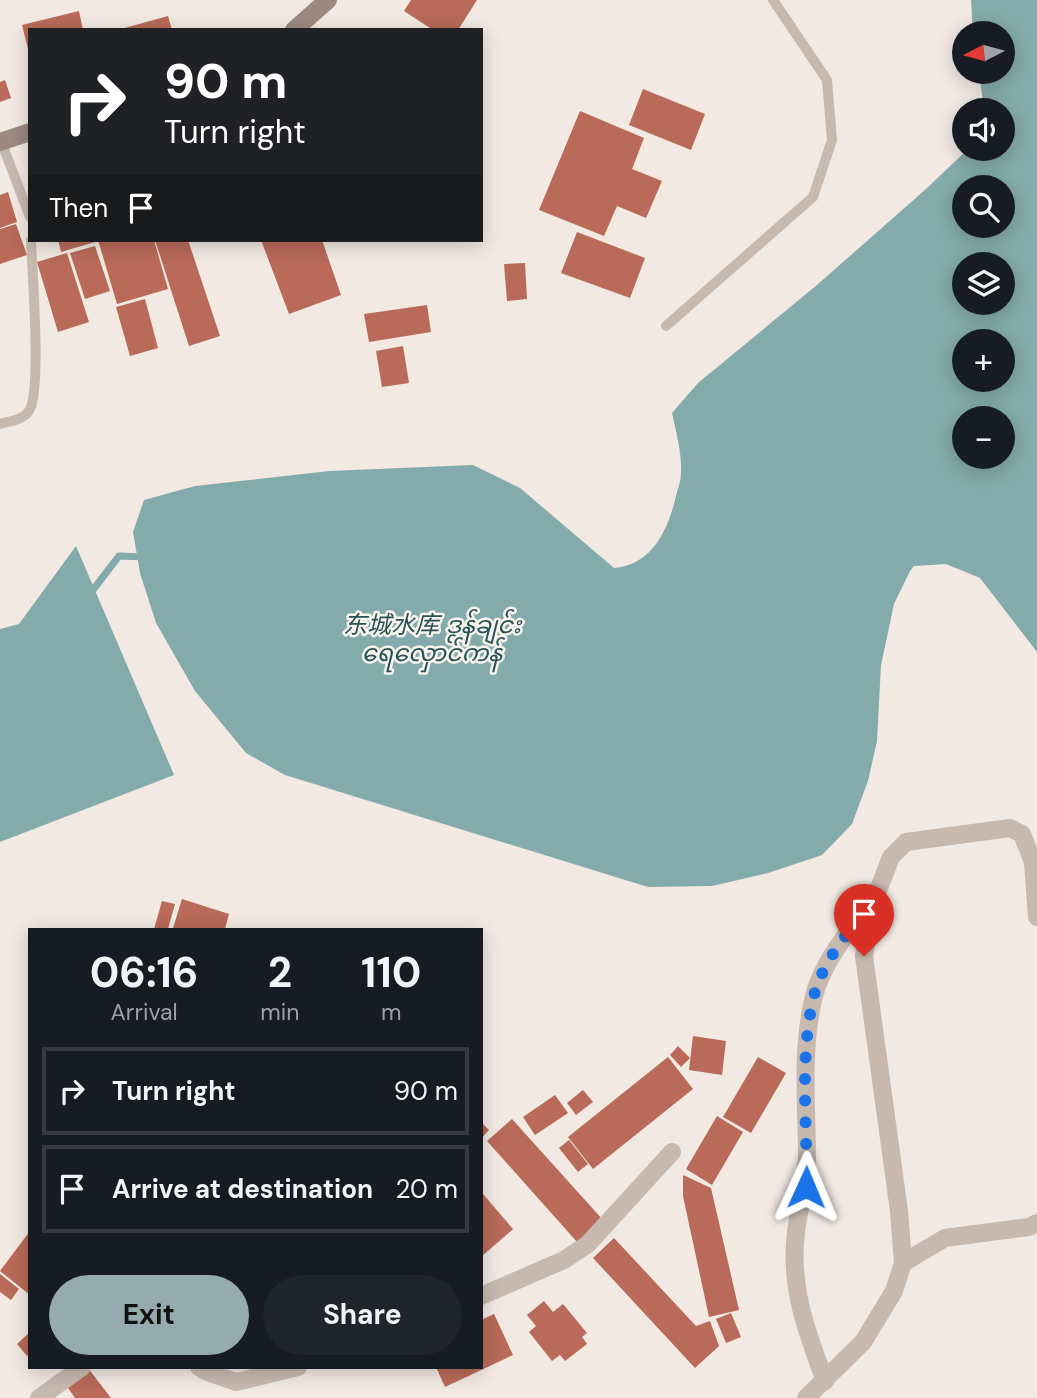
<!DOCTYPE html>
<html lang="en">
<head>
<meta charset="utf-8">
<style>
	:root { --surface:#171b24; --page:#20242c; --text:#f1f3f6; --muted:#9ea1a6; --line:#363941; --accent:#96abae }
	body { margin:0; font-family:"DM Sans","Noto Sans SC","Noto Sans Myanmar",sans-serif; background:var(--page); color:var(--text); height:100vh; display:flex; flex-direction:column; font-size:26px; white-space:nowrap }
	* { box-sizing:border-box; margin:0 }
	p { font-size:23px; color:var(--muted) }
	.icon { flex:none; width:38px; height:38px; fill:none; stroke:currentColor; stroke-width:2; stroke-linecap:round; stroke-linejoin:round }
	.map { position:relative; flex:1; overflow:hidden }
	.drawer { position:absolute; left:28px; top:928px; width:455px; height:441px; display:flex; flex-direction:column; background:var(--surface); border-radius:0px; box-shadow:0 4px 18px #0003 }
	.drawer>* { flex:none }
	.guide { position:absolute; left:28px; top:28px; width:455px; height:214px; border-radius:0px; box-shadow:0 4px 18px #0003; background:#202124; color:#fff; overflow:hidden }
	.needle { width:46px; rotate:264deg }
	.fabs { position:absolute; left:952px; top:21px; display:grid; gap:14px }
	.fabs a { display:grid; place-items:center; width:63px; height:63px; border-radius:50%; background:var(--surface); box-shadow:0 4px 18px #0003; font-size:35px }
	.pin { position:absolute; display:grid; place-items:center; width:60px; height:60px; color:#fff; margin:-72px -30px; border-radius:50% 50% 50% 0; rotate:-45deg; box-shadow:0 0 7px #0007 }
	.pin .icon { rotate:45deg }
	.me { position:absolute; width:77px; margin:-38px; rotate:1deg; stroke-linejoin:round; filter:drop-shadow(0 0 5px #0008) }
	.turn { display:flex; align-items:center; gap:24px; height:147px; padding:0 21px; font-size:32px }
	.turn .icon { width:91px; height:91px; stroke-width:2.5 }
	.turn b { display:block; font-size:49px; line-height:60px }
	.then { display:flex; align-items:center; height:66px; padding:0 21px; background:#0003; gap:14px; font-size:26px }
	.eta { display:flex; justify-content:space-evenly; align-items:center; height:119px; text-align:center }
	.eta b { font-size:42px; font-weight:700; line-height:49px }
	.cta { display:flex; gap:14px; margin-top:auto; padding:14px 21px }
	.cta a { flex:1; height:80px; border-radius:42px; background:var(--accent); color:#111; font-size:28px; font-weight:700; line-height:80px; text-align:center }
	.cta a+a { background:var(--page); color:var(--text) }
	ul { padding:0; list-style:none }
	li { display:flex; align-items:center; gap:21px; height:88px; margin:0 14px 10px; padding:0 7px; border:4px solid var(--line); border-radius:0px }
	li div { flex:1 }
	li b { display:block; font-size:26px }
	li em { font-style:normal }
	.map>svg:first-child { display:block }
	.water { fill:#84abab; fill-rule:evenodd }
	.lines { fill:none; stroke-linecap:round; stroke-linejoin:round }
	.stream { stroke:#84abab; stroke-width:7 }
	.building { fill:#b96a58 }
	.service { stroke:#c8b9af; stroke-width:10 }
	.minor { stroke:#c8b9af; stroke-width:18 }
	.secondary { stroke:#9c8980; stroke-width:18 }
	.route { stroke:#1a73e8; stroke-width:12; stroke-dasharray:0 21.6 }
	.labels { text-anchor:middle; stroke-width:5; stroke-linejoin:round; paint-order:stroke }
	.water-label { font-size:24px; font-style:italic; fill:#265455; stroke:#f9f3ee }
</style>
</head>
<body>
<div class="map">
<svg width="1037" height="1398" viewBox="0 0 1037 1398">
	<rect width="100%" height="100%" fill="#f1e9e2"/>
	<g class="water">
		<path d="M971,0H1037V652L980,578L946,564L914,566L910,571L894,604L881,665L877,741L868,781L852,824L822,855L768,873L712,886L648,887L285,775L246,753L195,691L156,623L140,573L133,532L144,500L195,486L329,471L473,465L520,488L614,568C651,565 667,532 675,500C677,491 681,481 681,473C682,453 676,432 672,413L698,383L817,285L926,189L968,149H1003V110H984L979,72H1003V33H973ZM964,187H1003V226H964ZM964,264H1003V303H964ZM964,341H1003V380H964ZM964,418H1003V457H964Z"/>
		<polygon points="76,546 174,775 0,842 0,629 19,624"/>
	</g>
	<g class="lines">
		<polyline class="stream" points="89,595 119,556 145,557"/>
	</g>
	<g class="building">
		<polygon points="411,0 477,0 458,30 433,30 404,11"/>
		<polygon points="79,11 83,30 30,30 29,53 22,25"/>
		<polygon points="168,16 172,30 121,30 121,29"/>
		<polygon points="5,80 11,98 0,102 0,82"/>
		<polygon points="643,89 705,114 691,150 629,125"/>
		<polygon points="580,111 644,138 632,169 662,181 646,218 617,206 604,236 539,210"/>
		<polygon points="8,192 17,222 0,228 0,195"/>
		<polygon points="16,224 27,255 0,264 0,229"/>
		<polygon points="577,232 645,258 630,298 561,273"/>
		<polygon points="58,240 95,240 95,242 61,252"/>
		<polygon points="98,240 154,240 168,289 117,304"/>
		<polygon points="155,240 188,240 220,336 189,346"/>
		<polygon points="261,240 322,240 341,295 289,314"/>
		<polygon points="95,246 110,291 85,299 70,253"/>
		<polygon points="67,253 89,322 58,332 37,262"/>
		<polygon points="525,263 527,299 507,301 504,264"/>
		<polygon points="145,299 158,348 130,356 116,307"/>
		<polygon points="427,305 431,332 369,342 364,314"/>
		<polygon points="403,346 409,383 382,387 376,351"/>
		<polygon points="182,899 229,914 225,929 173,928"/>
		<polygon points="162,901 175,904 168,929 154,929"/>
		<polygon points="693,1036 726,1041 722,1075 689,1070"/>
		<polygon points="678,1046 690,1058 681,1067 670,1055"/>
		<polygon points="668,1057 693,1089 593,1169 568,1137"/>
		<polygon points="758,1057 786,1073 751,1133 723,1117"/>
		<polygon points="583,1090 593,1102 576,1115 567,1103"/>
		<polygon points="555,1095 568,1113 535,1135 523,1117"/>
		<polygon points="717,1116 743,1132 712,1185 686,1169"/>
		<polygon points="512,1119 603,1220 578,1243 487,1141"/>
		<polygon points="481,1122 489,1130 481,1139"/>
		<polygon points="569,1140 588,1164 578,1172 559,1148"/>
		<polygon points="683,1175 711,1188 739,1310 709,1317 683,1196"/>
		<polygon points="483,1194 513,1229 481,1257 481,1195"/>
		<polygon points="30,1231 30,1295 0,1271"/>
		<polygon points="614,1238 696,1326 710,1321 719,1346 695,1368 593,1258"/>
		<polygon points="0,1274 19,1289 11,1300 0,1292"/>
		<polygon points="544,1301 553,1312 563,1304 587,1333 582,1337 587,1344 565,1361 560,1355 552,1361 529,1332 536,1326 527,1315"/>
		<polygon points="731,1313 741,1337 726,1343 716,1319"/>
		<polygon points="494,1314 513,1355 445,1387 436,1367 481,1367 481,1320"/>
		<polygon points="30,1332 30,1353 27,1356 17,1344"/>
		<polygon points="88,1368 111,1398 75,1398 66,1385"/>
	</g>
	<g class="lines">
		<g class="service">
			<polyline points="1,141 30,217"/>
			<polyline points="666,326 813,197 832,140 827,80 773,0"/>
			<path d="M0,424C10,421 23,420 29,411C42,391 32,271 31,240"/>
		</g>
		<g class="minor">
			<polyline points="903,1263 945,1238 1029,1227 1037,1223"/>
			<polyline points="481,1296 564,1260 588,1244 672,1152"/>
			<polyline points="199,1367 205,1371 236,1382 298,1367"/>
			<path d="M825,1381C807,1333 789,1286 796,1232C799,1207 806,1185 807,1159C807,1106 801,1053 813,1000C821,963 849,930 873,902"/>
			<polyline points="39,1398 82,1367"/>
			<polyline points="806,1398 863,1342 894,1291 903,1263 899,1211 864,956 874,901 891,857 906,842 1010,828 1022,834 1033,862 1037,917"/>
		</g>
		<g class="secondary">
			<polyline points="294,30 328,0"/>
			<polyline points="0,142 30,132"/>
		</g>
	</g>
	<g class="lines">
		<path class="route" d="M806,1187C808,1125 799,1061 813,1000C821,962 850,930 874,901L864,956"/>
	</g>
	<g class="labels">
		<g class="water-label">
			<text x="432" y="633">东城水库 ဒွန်ချင်း<tspan x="432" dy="28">ရေလှောင်ကန်</tspan></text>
		</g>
	</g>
</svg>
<div class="fabs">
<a><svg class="needle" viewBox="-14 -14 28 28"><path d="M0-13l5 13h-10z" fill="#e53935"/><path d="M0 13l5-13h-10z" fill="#9ea1a6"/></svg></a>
<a><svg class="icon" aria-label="sound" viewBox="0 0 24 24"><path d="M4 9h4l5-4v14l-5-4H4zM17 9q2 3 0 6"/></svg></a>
<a><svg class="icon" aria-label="search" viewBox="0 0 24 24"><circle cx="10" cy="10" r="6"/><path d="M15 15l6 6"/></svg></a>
<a><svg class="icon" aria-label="layers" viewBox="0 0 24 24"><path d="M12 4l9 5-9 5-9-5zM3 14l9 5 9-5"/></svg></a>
<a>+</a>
<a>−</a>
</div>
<div class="pin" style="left:864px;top:956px;background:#d93025"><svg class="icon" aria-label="arrive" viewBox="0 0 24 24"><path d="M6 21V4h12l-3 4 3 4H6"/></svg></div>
<svg class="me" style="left:806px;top:1187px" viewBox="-20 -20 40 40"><path d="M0-17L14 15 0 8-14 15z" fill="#1a73e8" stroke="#fff" stroke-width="4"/></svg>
<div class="guide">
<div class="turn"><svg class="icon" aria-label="right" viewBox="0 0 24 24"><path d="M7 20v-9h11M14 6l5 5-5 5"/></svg><div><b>90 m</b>Turn right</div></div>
<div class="then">Then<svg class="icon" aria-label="arrive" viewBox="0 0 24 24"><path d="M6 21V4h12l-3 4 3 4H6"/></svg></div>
</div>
<section class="drawer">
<div class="eta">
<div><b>06:16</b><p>Arrival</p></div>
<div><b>2</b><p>min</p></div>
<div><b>110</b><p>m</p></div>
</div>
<ul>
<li><svg class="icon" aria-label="right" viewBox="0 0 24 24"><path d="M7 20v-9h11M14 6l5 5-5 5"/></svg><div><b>Turn right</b></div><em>90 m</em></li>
<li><svg class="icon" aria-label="arrive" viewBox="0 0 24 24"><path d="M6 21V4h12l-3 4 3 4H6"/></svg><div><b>Arrive at destination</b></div><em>20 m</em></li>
</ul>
<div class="cta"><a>Exit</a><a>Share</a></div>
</section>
</div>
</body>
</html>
